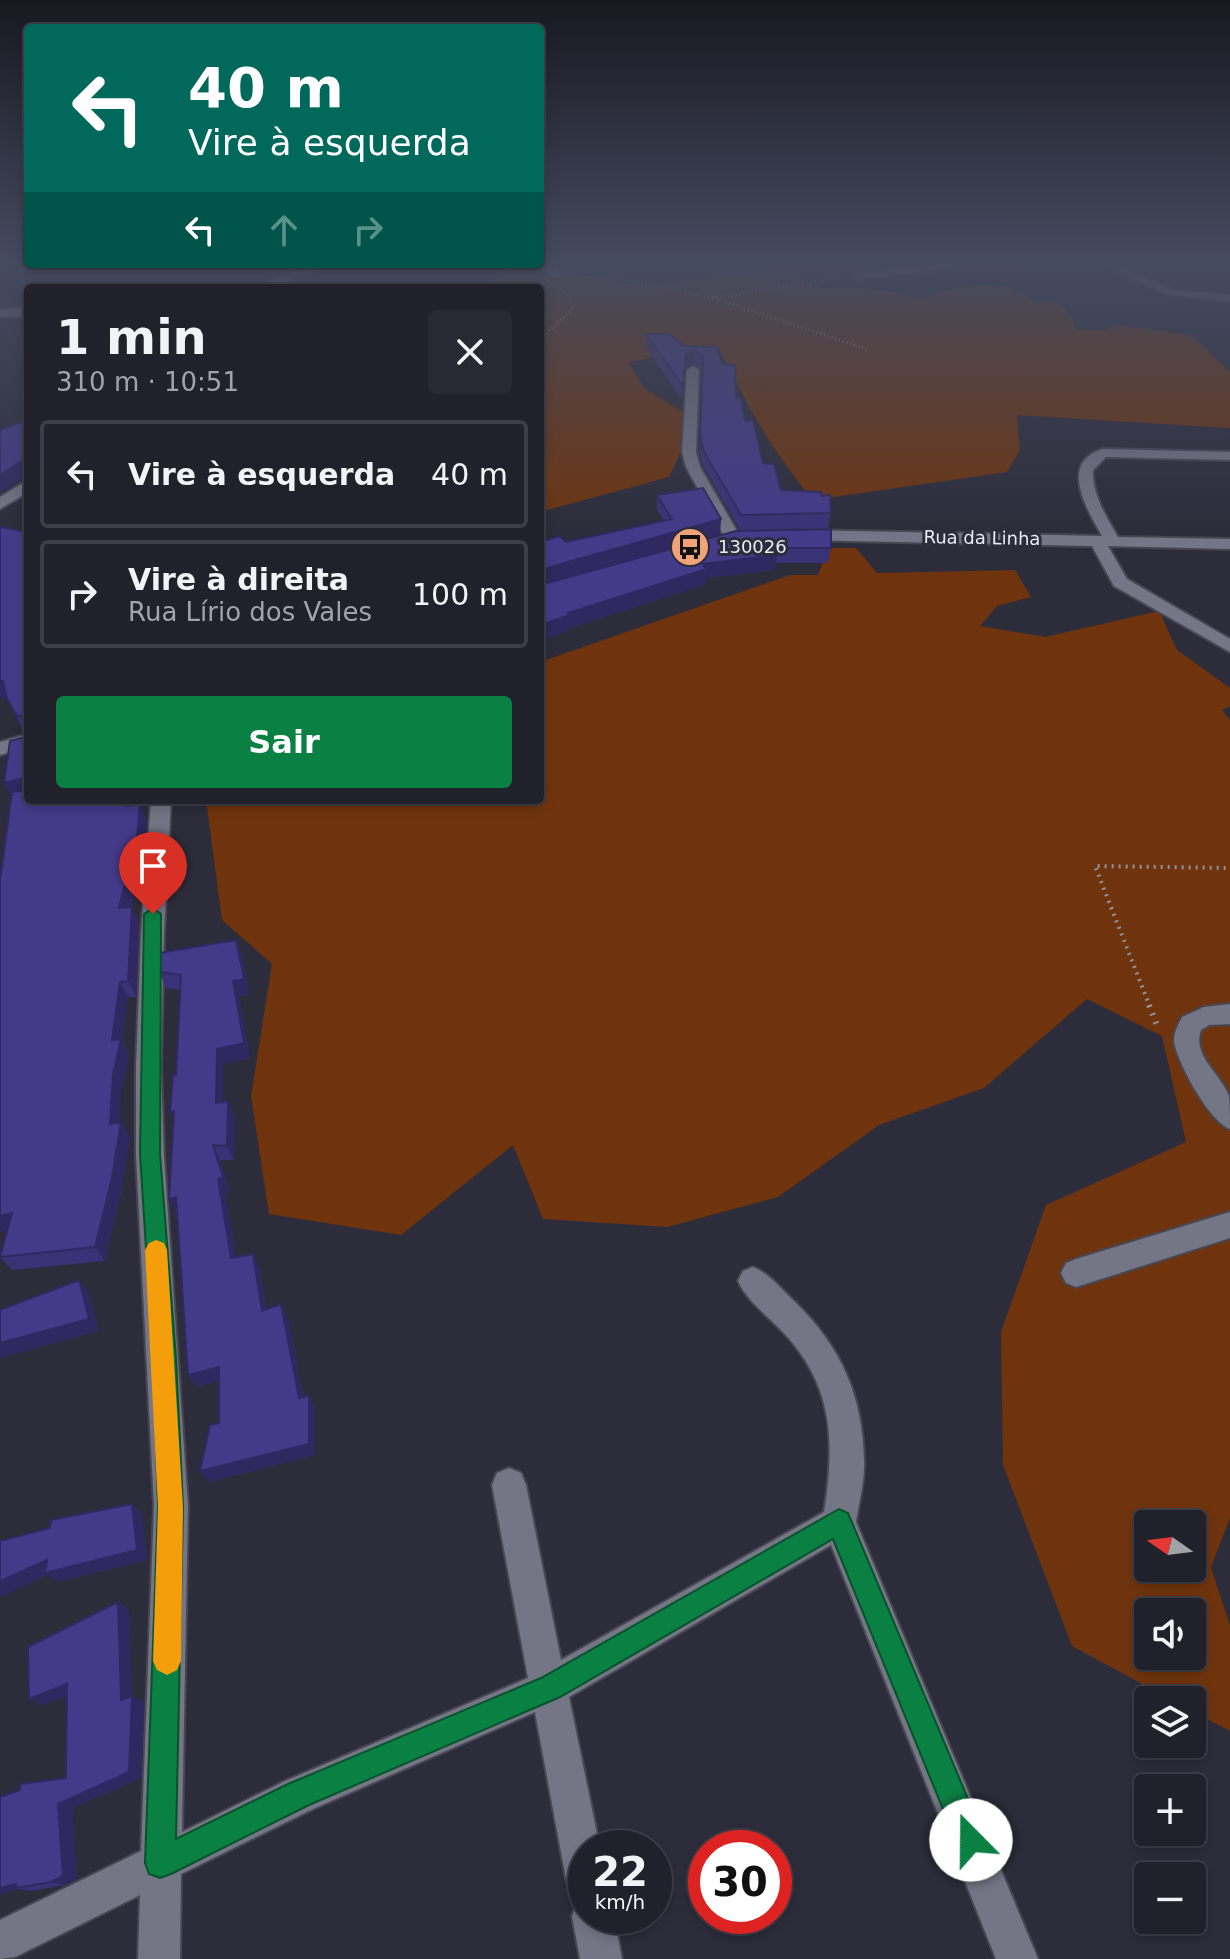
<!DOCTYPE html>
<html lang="pt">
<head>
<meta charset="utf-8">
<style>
	:root { --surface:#21212c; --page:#292934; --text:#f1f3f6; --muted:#a2a3a9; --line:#3e3e48; --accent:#0b8043 }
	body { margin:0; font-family:"DejaVu Sans",sans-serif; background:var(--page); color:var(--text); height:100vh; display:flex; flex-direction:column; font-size:30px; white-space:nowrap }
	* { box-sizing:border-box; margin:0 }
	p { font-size:26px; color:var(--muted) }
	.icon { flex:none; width:44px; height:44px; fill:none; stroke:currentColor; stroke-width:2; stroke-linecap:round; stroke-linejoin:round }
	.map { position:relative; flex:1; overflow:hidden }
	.side { position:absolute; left:24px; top:284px; width:520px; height:520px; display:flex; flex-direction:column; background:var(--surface); border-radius:8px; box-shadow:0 4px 12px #0003,0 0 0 2px var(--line) }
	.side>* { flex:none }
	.banner { position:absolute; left:24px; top:24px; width:520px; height:244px; border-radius:8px; box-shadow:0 4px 12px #0003,0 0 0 2px var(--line); background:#00695c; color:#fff; overflow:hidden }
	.needle { width:52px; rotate:284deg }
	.controls { position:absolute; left:1134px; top:1510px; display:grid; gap:16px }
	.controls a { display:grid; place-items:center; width:72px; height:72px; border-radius:8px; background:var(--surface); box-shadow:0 4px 12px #0003,0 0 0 2px var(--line); font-size:40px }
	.speed { position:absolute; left:568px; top:1830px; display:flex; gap:16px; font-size:40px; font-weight:700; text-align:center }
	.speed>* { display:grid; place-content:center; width:104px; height:104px; border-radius:50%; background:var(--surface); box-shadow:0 4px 12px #0003,0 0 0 2px var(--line); line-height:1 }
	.speed small { font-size:20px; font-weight:400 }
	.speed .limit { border:12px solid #d22; background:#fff; color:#111 }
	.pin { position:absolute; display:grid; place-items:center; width:68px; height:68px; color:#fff; margin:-82px -34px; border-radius:50% 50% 50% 0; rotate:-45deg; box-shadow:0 0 8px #0007 }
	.pin .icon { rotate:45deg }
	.me { position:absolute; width:88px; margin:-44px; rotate:338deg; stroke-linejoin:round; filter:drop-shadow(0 0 6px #0008) }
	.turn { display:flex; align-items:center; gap:28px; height:168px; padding:0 32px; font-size:36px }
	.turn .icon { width:104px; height:104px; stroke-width:2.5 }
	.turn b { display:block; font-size:56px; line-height:68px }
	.lanes { display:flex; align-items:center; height:76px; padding:0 32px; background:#0003; justify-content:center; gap:40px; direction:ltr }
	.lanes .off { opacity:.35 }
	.round { display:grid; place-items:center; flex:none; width:84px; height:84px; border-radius:8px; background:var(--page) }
	.head { display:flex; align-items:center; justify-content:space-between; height:136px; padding:0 32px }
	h1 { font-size:48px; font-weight:700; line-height:60px }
	.cta { display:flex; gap:16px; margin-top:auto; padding:16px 32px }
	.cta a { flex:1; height:92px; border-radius:8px; background:var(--accent); color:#fff; font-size:32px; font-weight:700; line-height:92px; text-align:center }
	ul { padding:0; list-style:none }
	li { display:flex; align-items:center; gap:24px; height:108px; margin:0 16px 12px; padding:0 16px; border:4px solid var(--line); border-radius:8px }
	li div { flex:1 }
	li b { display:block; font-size:30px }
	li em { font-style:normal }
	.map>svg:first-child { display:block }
	.green { fill:#6f340e; fill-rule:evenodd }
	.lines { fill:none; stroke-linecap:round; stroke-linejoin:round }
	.minor-casing { stroke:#474753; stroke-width:4 }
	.path-far2 { stroke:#90909c; stroke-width:3; stroke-dasharray:1 3; stroke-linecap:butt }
	.path-far1 { stroke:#90909c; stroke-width:4; stroke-dasharray:2 5; stroke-linecap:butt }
	.path { stroke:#90909c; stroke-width:6; stroke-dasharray:2 7; stroke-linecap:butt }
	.minor { fill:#747585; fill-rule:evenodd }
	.wall { fill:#3a3277 }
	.shaded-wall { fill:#302961 }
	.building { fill:#443a8a; stroke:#302961; stroke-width:2 }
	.route { fill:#0b8043; stroke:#07532c; stroke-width:2 }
	.slow { fill:#f59e0b }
	.labels { text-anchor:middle; stroke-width:6; stroke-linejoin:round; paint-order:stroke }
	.far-street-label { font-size:18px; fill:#e8e9f2; stroke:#2c2c3a }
	.far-poi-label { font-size:18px; fill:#e8e9f2; stroke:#2c2c3a; text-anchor:start }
</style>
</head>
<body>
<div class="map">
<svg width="1230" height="1959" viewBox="0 0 1230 1959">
	<rect width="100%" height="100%" fill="#2c2c3a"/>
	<g class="green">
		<path d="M528,266L526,272H561L639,285L789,270L819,288H861L894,292L908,297H929L940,291L980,285L1009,287L1034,301L1059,303L1072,317L1075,329L1103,330L1117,325L1191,335L1230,372V428L1017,415L1020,450L1007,472L813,500C774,454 745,403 719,348L651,355L647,359L628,362L644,388L696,420L669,477L540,512V288H477L497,274Z"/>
		<path d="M828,548H856L877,573L1015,570L1031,597L997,606L980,626L1045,637L1159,611L1177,650L1230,688V706L1222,710L1230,720V1518L1211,1567L1230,1626V1731L1192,1711V1700H1172L1072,1646L1003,1465L1001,1332L1046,1205L1186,1142L1162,1036L1087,999L984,1088L879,1125L778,1197L667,1227L543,1219L513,1145L401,1235L269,1214L251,1096L272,964L222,920L206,800H540V662L790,575H818ZM1148,1524H1192V1568H1148ZM1148,1612H1192V1656H1148Z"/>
	</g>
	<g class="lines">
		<defs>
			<g id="minor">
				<polygon points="540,263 550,263 563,276 553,278"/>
				<polygon points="944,263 972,263 967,266 859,279 853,276 859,273"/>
				<polygon points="1098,263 1111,263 1174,290 1230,295 1230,301 1168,295"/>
				<polygon points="319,264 335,264 267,288 249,288"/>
				<polygon points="28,308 28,316 0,317 0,309"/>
				<polygon points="693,366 699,370 696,452 700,467 741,538 733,543 725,538 686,467 682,452 687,370"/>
				<path d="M1103,449L1230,452V460L1106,457L1093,470C1092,495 1106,516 1118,537L1230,539V549L1108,546L1127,579L1230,639V652L1114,586L1092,546L801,540L793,535L801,530L1102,536C1087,509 1058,463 1103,449Z"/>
				<polygon points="28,480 28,492 0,509 0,497"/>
				<polygon points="28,734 28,747 0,755 0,742"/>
				<path d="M151,800H171L164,933L161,1067L164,1156L188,1506L182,1832L285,1781L528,1678L492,1485L497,1473L509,1468L521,1473L526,1485L561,1660L824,1512C835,1443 834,1386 783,1332C768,1316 747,1301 738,1281L743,1271L753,1267C770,1274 782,1290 795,1302C841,1347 863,1396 864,1461C865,1481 859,1502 856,1522L1038,1959H996L831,1545L569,1697L600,1848H586V1916H614L622,1959H580L572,1916L578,1901L585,1899L572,1893L566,1879L535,1712L313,1809L181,1874L180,1959H138L140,1895L15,1957L0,1959V1920L141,1851L154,1506L136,1156V1067L141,933Z"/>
				<path d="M1230,1004V1024L1209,1025L1201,1030C1192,1056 1221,1074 1229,1096C1230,1104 1230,1119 1230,1129C1210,1122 1177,1063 1174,1041C1174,1032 1178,1025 1182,1017L1204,1007Z"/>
				<polygon points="1230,1212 1230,1238 1076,1287 1066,1283 1061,1273 1066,1263 1076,1259"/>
			</g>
		</defs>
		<use href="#minor" class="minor-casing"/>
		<g class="path-far2">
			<polyline points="578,277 622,279 713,298 840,278"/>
			<polyline points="714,298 869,350"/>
			<polyline points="540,339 574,308 565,291"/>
		</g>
		<polyline class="path-far1" points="1150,1007 1095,866 1230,868"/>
		<polyline class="path" points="1149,1005 1158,1028"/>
		<use href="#minor" class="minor"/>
	</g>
	<g class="wall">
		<polygon points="646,334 684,346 717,347 722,364 763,463 781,490 822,496 831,513 828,528 740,530 703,466 699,452 702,370 695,364 685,368 682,400 646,347"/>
		<polygon points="657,495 720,534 582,574 736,531 831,548 828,563 776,563 775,570 706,578 706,584 570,628 570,630 566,542 664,521 657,510"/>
		<polygon points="28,532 27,732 24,732 6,697"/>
		<polygon points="4,783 28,800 140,804 146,820 143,864 141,864 131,907 139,923 136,997 128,997 122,1040 129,1054 121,1090 119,1122 130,1137 121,1192 105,1261 12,1270 0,1257 7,1230 0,1232 0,881 12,797"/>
		<polygon points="236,940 242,956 249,995 239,996 250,1058 223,1064 223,1102 228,1101 235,1116 234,1160 220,1160 230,1191 225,1193 236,1257 259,1267 266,1309 288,1317 303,1397 309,1395 315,1407 315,1455 209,1482 219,1423 219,1381 196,1387 177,1214 169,1200 180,990 166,988 159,972"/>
		<polygon points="118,1602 129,1610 132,1696 144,1703 141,1778 72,1808 77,1879 65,1885 31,1891 20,1889 0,1894 66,1778 67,1696 43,1705"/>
	</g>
	<g class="shaded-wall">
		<polygon points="695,350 695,364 685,368 682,400 686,354"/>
		<polygon points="28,457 28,475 0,493 0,475"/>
		<polygon points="721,519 720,534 540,586 540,570"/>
		<polygon points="777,555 775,570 706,578 706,584 570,628 570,630 540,641 540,625 568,613 702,564"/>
		<polygon points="0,681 3,681 10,696 0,699"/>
		<polygon points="28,777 28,795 13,798 4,783"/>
		<polygon points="126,800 136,800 131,822 125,806"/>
		<polygon points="140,804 146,820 143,864 141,864 127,924 119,908 134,848"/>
		<polygon points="132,907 139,923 136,997 128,981"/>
		<polygon points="236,940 242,956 249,995 239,996 250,1058 223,1064 223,1118 216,1103 217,1049 233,981"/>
		<polygon points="120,982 128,997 122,1040 129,1054 121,1090 119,1138 110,1124 112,1040"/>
		<polygon points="228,1101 235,1116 234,1160 227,1146"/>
		<polygon points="121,1122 130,1137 121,1192 105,1261 95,1247"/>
		<polygon points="213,1145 220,1160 230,1191 225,1193 239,1271 231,1258"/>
		<polygon points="176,1197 184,1211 177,1214 169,1200"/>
		<polygon points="12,1213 23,1227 0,1232 0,1216"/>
		<polygon points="253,1254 259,1267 269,1323 262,1311"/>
		<polygon points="79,1280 89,1293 99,1331 0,1358 0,1343"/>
		<polygon points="281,1304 288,1317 305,1410 299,1398"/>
		<polygon points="219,1367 227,1379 196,1387 188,1375"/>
		<polygon points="309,1395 315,1407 315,1455 209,1482 200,1471"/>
		<polygon points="132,1504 142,1514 148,1560 58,1582 48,1575 0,1597 0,1581"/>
		<polygon points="118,1602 129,1610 132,1696 144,1703 141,1778 72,1808 77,1879 65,1885 51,1882 58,1804 121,1700"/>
		<polygon points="67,1684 80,1691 43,1705 29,1699"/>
		<polygon points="16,1884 16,1888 20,1889 0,1894 0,1888"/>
	</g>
	<g class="building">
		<polygon points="646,334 670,334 684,346 717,347 722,364 735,365 736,398 741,397 745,421 753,420 763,463 774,464 781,490 821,492 822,496 830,495 831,513 741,515 704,452 700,437 703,357 695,350 686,354 683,386"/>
		<polygon points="28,419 28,457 0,475 0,430"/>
		<polygon points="703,488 721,519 540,570 540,542 560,536 566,542 672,519 657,495"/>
		<polygon points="0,527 28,532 28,736 22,716 17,716 7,699 3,681 0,681"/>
		<polygon points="831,529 831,548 774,548 777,555 702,564 707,569 568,613 570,615 540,625 540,585 736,531"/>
		<polygon points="28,736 28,777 4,783 10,741"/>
		<polygon points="28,790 28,800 126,800 125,806 140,804 136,848 134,848 119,908 132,907 128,981 120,982 112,1040 121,1039 113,1075 110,1124 121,1122 112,1178 95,1247 0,1257 12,1213 0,1216 0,881 12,792"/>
		<polygon points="236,940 244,979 233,981 244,1043 217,1049 216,1103 228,1101 227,1146 213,1145 223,1177 218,1179 231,1258 253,1254 262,1311 281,1304 299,1398 309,1395 309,1444 200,1471 210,1425 219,1423 219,1367 188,1375 176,1197 169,1200 174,1111 170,1112 173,1076 176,1075 181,975 159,972 159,953"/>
		<polygon points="79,1280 89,1319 0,1343 0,1310"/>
		<polygon points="132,1504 137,1550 45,1573 47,1560 0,1581 0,1541 50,1528 51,1520"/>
		<polygon points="118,1602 121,1700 132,1696 129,1772 58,1804 63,1876 51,1882 16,1888 16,1884 0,1888 0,1797 20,1790 20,1784 66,1778 67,1684 29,1699 28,1647"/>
	</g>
	<linearGradient id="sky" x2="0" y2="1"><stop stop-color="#181820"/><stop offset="0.49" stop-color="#454b60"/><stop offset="1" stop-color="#454b60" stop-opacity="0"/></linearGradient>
	<rect width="1230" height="537" fill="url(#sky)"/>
	<polygon class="route" points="153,908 161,914 160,1154 176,1358 183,1507 176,1839 288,1784 541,1678 839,1509 848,1513 981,1830 986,1840 981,1851 971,1855 960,1851 833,1539 560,1697 309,1805 171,1874 160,1878 149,1874 145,1863 158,1507 153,1358 140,1154 144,914"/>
	<polygon class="slow" points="156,1240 164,1243 167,1250 183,1507 181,1661 177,1670 167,1675 157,1670 153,1661 158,1507 145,1250 149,1243"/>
	<defs>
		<symbol id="bus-disc" viewBox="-11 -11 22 22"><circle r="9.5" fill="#f0a278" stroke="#2c2c3a"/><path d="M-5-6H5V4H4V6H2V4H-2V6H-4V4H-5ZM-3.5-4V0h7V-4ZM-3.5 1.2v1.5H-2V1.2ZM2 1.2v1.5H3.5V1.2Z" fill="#111"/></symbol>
	</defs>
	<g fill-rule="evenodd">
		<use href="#bus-disc" x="668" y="525" width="44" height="44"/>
	</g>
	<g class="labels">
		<g class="far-street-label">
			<text transform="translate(982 538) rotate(1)" y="6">Rua da Linha</text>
		</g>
		<g class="far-poi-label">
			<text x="718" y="553">130026</text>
		</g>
	</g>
</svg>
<div class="controls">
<a><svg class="needle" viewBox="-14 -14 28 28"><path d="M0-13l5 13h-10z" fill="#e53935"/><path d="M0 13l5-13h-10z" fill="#a2a3a9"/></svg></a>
<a><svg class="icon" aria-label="sound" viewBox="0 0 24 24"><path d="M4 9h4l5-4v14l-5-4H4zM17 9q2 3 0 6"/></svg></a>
<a><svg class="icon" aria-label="layers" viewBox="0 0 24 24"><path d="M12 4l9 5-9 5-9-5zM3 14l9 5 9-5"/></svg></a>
<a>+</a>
<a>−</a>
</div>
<div class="speed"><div>22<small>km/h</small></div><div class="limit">30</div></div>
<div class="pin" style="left:153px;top:914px;background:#d93025"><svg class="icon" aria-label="arrive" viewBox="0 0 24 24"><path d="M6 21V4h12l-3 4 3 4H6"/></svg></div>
<svg class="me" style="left:971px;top:1840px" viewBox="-20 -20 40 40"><circle r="19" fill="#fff"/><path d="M0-13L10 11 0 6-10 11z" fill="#0b8043"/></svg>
<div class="banner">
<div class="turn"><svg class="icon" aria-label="left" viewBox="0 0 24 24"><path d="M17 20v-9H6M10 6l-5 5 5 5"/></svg><div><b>40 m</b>Vire à esquerda</div></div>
<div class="lanes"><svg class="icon" aria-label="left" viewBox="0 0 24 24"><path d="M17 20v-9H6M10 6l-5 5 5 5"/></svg><svg class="icon off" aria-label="ahead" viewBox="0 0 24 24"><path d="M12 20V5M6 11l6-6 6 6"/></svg><svg class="icon off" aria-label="right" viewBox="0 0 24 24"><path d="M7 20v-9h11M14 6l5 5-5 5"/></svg></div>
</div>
<section class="side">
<div class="head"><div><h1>1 min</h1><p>310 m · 10:51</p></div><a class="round"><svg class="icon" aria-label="close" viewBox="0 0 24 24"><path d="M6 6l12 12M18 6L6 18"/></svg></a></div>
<ul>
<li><svg class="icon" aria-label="left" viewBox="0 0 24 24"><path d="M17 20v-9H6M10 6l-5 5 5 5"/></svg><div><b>Vire à esquerda</b></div><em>40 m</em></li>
<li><svg class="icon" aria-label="right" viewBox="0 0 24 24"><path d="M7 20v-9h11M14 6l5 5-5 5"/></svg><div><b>Vire à direita</b><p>Rua Lírio dos Vales</p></div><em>100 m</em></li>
</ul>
<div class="cta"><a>Sair</a></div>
</section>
</div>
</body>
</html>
